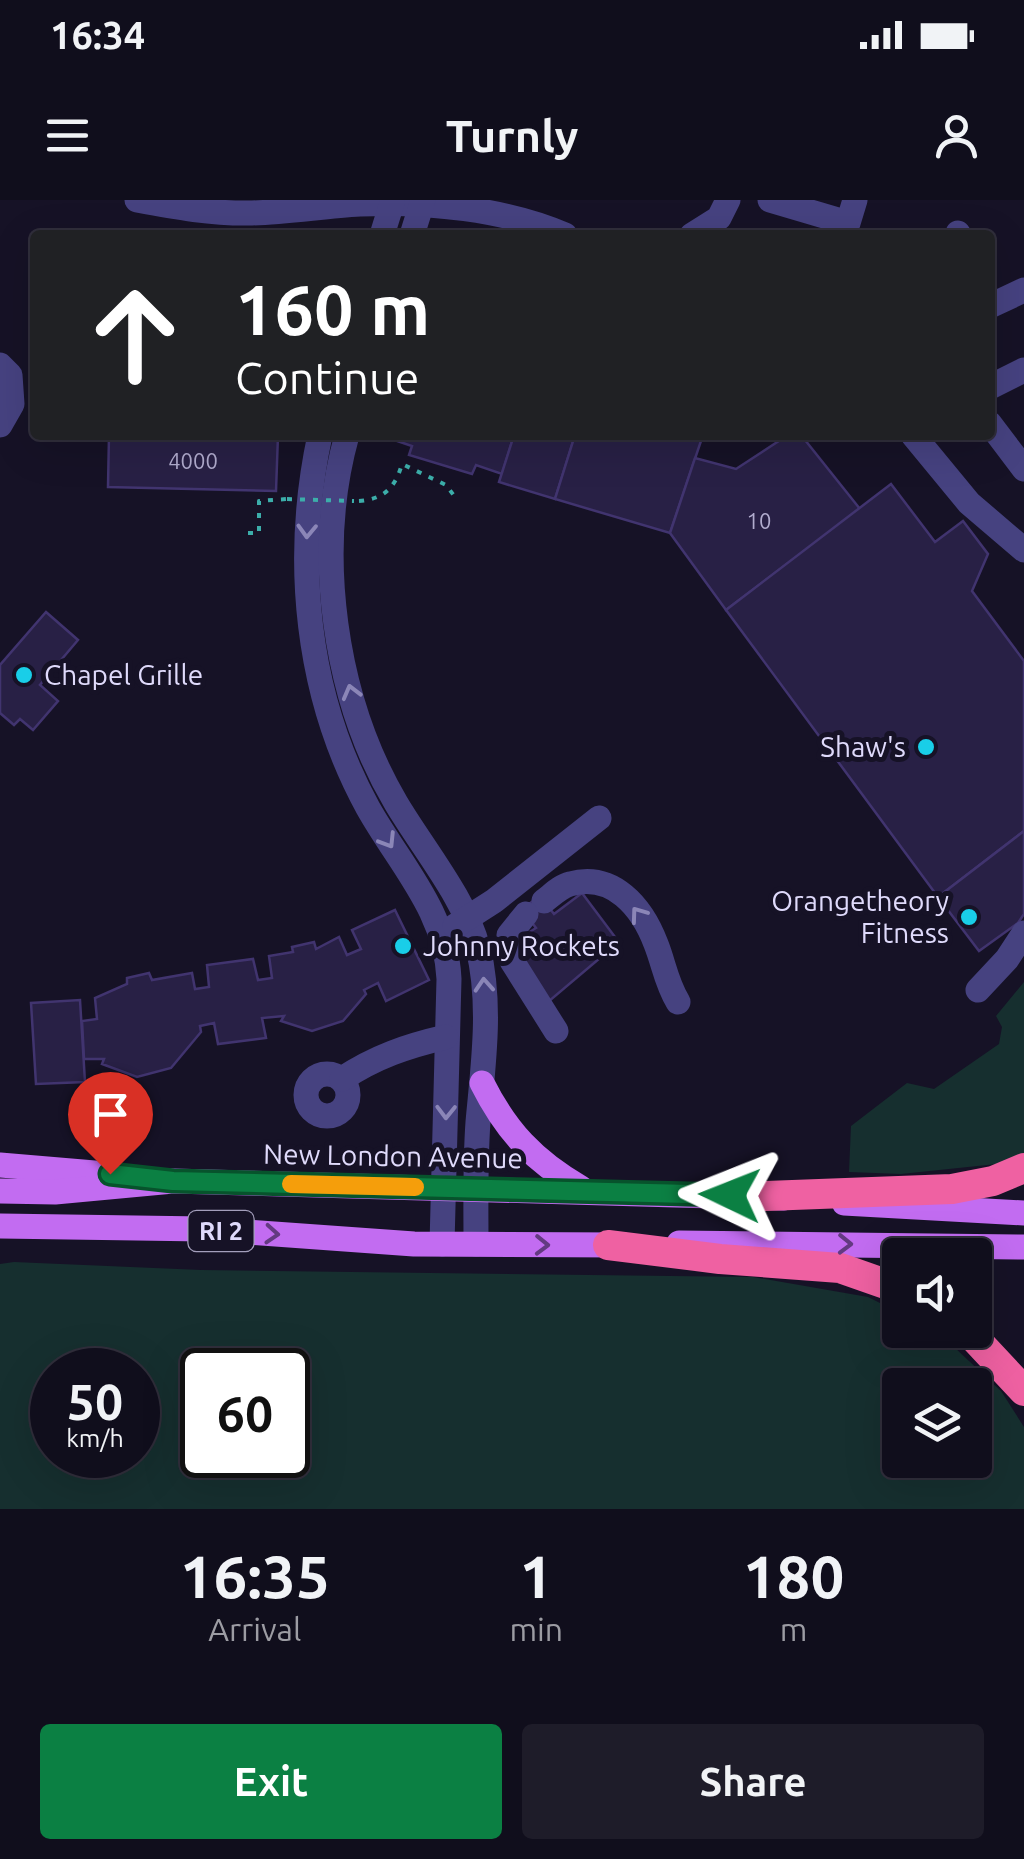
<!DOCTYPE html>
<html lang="en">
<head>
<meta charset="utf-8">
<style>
	:root { --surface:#100e1c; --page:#1e1c29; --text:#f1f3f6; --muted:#9c9ca3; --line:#302e3b; --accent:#0b8043 }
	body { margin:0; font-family:Ubuntu,sans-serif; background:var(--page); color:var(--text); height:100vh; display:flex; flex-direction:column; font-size:38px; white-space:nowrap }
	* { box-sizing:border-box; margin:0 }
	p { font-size:32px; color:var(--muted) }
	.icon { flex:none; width:55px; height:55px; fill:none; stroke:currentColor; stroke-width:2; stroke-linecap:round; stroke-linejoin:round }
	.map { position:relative; height:1309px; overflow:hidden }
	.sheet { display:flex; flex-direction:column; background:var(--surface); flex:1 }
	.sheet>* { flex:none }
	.top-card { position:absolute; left:30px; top:30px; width:965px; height:210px; border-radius:10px; box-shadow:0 10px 40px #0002,0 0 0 2px var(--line); background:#202124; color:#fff; overflow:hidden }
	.fabs { position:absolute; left:882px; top:1038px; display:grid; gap:20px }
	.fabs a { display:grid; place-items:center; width:110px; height:110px; border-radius:10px; background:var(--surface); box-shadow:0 10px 40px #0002,0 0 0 2px var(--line); font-size:50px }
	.speed { position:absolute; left:30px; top:1148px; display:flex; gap:20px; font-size:50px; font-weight:700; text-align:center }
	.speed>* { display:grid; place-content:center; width:130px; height:130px; border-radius:50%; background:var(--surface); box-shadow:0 10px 40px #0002,0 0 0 2px var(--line); line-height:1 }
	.speed small { font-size:25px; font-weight:400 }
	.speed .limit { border:5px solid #111; border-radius:15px; background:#fff; color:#111 }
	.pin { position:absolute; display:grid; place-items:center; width:85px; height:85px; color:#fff; margin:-102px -42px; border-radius:50% 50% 50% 0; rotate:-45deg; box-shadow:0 0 10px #0007 }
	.pin .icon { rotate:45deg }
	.me { position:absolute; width:110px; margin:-55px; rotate:272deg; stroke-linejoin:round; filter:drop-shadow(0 0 8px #0008) }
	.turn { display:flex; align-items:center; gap:35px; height:210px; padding:0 40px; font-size:45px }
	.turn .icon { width:130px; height:130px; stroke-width:2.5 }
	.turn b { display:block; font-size:70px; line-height:85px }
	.eta { display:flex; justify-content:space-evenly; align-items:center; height:170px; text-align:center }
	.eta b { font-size:60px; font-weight:600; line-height:70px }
	.action { display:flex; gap:20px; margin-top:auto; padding:20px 40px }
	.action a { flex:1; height:115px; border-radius:10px; background:var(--accent); color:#fff; font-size:40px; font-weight:600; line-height:115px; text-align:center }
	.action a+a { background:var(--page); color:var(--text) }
	.status { display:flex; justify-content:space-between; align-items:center; height:70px; padding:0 50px; background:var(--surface); direction:ltr }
	.status svg { height:28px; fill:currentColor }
	header { display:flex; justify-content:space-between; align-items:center; height:130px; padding:0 40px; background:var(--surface); font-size:45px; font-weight:600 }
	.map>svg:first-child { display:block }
	.green { fill:#162f2f; fill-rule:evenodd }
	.building { fill:#282045; stroke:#41346f; stroke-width:2.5 }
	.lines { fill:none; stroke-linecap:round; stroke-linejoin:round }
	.path { stroke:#3caeaa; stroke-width:4; stroke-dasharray:5 8; stroke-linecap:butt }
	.minor { stroke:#464280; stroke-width:25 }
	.major { stroke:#c26cf1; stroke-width:25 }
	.highway { stroke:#ef61a2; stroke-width:30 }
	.path-bridge { stroke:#3caeaa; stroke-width:4; stroke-dasharray:5 8; stroke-linecap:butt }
	.oneway { stroke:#8b86b7 }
	.oneway2 { stroke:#633a81 }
	.route-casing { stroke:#07532c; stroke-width:25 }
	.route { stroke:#0b8043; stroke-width:18 }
	.slow { stroke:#f59e0b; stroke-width:18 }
	.poi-dot { fill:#19cee8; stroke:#161226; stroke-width:4 }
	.labels { text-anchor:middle; stroke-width:10; stroke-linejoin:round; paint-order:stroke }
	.number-label { font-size:22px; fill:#b1acce }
	.shield { fill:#161226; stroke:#a39ebb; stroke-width:2.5 }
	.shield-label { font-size:25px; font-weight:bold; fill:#dfdafb }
	.poi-label { font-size:28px; fill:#dfdafb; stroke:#161226; text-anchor:start }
	.street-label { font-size:28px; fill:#dfdafb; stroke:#161226 }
</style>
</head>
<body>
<div class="status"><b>16:34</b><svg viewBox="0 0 49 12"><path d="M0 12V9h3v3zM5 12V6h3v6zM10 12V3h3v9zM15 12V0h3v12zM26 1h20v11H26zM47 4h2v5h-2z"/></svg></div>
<header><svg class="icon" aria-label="menu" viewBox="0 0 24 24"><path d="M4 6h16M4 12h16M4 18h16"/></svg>Turnly<svg class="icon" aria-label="person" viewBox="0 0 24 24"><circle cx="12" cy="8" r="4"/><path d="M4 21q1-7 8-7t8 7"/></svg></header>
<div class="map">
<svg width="1024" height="1309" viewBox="0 0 1024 1309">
	<rect width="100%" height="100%" fill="#161226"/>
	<g class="green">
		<polygon points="1024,782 1024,961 901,974 849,972 851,926 907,883 934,889 999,844 1002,827 996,816"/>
		<path d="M14,1062L201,1070L753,1077L868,1097L900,1113V1130L938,1132L1001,1191L1024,1227V1309H0V1064ZM52,1170H138V1255H52ZM202,1170H288V1255H202ZM900,1185H975V1260H900Z"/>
	</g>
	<g class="building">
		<polygon points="109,235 278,235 276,291 108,287"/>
		<polygon points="399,235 514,235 502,274 476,265 472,274 409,255 412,246 397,241"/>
		<polygon points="514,235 575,235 555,299 499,282"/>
		<polygon points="575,235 703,235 670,333 555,299"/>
		<polygon points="788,235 801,235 860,309 726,410 670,333 695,258 736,269"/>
		<polygon points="891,284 935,342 963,321 988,354 972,391 1024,461 1024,631 938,697 726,410"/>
		<polygon points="46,412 78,440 40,485 58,501 33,530 20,519 14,525 0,513 0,465"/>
		<polygon points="1024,631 1024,714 1018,723 979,751 938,697"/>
		<polygon points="582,693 615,737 596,752 600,758 548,802 507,746 536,728 522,709 540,696 554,714"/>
		<polygon points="395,710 429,780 386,801 378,783 364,790 366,794 343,821 312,831 281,821 284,816 262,818 266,838 218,844 214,823 200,826 201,832 171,868 137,877 102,864 104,859 84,859 82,821 97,819 95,798 127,784 127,778 149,773 152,780 192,773 195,789 209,787 207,765 253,759 258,780 272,778 269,756 293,752 292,747 314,742 316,749 339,737 347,755 361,749 352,730"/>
		<polygon points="80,800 85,882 36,884 31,803"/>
	</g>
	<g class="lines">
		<g class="path">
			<path d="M359,301C384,299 395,288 402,264L446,285L455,297"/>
			<polyline points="248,333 259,333 259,301 287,299"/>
		</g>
		<g class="minor">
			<path d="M137,0C175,7 213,14 252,13C288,12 324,6 360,4C426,1 505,9 565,35"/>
			<polyline points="770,0 848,23 855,0"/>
			<polyline points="958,33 959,35"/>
			<polyline points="382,35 392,3"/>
			<polyline points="412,35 423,0"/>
			<polyline points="692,35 719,18 728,0"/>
			<polyline points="990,106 1024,90"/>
			<polyline points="990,187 1024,170"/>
			<polyline points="990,224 1024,269"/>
			<polyline points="0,225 12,204 10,175 0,165"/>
			<path d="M320,235C293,360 306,495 368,608C400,665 446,711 449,779L442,1044"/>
			<path d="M347,235C314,353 334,498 396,603C422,647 466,700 478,748C492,805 483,866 478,922C475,963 476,1004 476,1044"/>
			<polyline points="913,235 969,303 1024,350"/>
			<path d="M544,701C552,695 561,686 570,684C613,672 642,707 656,744C664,764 666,782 678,802"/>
			<polyline points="526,714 509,735 512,761 556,831"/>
			<polyline points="455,726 494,701 599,618"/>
			<polyline points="978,790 1007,759 1024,733"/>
			<circle cx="327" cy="895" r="21"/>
			<path d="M342,879C375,857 407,846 446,837"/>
		</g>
		<g class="major">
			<path d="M482,883C506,931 534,961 581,988"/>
			<polyline points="0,965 118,975"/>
			<polyline points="0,991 55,992 173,981 784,998"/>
			<polyline points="844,1003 1024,1013"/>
			<polyline points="0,1026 204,1029 414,1044 624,1045"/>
			<polyline points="679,1043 1024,1047"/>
		</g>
		<g class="highway">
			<polyline points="766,996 952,989 993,981 1024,968"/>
			<polyline points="608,1045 720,1059 840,1068 900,1089"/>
			<polyline points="967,1130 1024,1191"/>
		</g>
		<polyline class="path-bridge" points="287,299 354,301"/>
	</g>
	<defs><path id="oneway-chevron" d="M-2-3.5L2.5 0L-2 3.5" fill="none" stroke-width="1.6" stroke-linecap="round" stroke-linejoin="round" transform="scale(2.5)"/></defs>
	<g class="oneway">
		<use href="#oneway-chevron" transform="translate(307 331) rotate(92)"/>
		<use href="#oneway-chevron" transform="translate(351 492) rotate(-105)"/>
		<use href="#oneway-chevron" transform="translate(388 641) rotate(58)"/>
		<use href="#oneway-chevron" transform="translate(638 714) rotate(-126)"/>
		<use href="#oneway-chevron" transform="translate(484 785) rotate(-94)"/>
		<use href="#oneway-chevron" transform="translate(446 912) rotate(91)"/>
	</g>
	<g class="oneway2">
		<use href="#oneway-chevron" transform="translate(272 1034) rotate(4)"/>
		<use href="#oneway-chevron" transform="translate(845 1044) rotate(1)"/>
		<use href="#oneway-chevron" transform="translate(542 1045) rotate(1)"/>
	</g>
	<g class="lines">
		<defs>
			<polyline id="route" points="110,974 173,981 730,995"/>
		</defs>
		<use href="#route" class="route-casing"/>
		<use href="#route" class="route"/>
		<polyline class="slow" points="291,984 415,987"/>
	</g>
	<g class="poi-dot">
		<circle cx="24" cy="475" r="10"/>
		<circle cx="926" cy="547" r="10"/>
		<circle cx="969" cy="717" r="10"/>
		<circle cx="403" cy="746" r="10"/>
	</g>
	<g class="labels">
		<g class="number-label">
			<text x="193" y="269">4000</text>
			<text x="759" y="329">10</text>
		</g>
		<rect class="shield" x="188.5" y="1011" width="65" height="40" rx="8"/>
		<g class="shield-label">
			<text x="221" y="1040">RI 2</text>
		</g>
		<g class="poi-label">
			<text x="44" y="485">Chapel Grille</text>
			<text x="906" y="557" text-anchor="end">Shaw's</text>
			<text x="949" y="711" text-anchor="end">Orangetheory<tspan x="949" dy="32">Fitness</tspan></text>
			<text x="423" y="756">Johnny Rockets</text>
		</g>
		<g class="street-label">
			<text transform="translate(393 956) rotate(1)" y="10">New London Avenue</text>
		</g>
	</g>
</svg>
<div class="fabs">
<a><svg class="icon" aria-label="sound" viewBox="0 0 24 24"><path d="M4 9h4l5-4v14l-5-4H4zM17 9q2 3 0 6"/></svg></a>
<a><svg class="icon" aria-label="layers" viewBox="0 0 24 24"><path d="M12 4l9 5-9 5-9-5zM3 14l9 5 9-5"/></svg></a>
</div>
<div class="speed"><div>50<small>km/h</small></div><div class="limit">60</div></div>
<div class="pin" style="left:110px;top:974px;background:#d93025"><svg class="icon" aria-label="arrive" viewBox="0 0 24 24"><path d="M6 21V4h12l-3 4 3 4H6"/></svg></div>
<svg class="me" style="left:730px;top:995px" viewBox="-20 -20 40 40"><path d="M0-17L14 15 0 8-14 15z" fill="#0b8043" stroke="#fff" stroke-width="4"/></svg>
<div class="top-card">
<div class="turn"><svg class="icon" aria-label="ahead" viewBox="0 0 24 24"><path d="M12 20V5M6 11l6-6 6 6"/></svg><div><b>160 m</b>Continue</div></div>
</div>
</div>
<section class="sheet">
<div class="eta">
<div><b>16:35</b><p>Arrival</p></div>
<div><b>1</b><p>min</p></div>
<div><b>180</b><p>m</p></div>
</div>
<div class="action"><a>Exit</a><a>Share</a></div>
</section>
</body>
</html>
